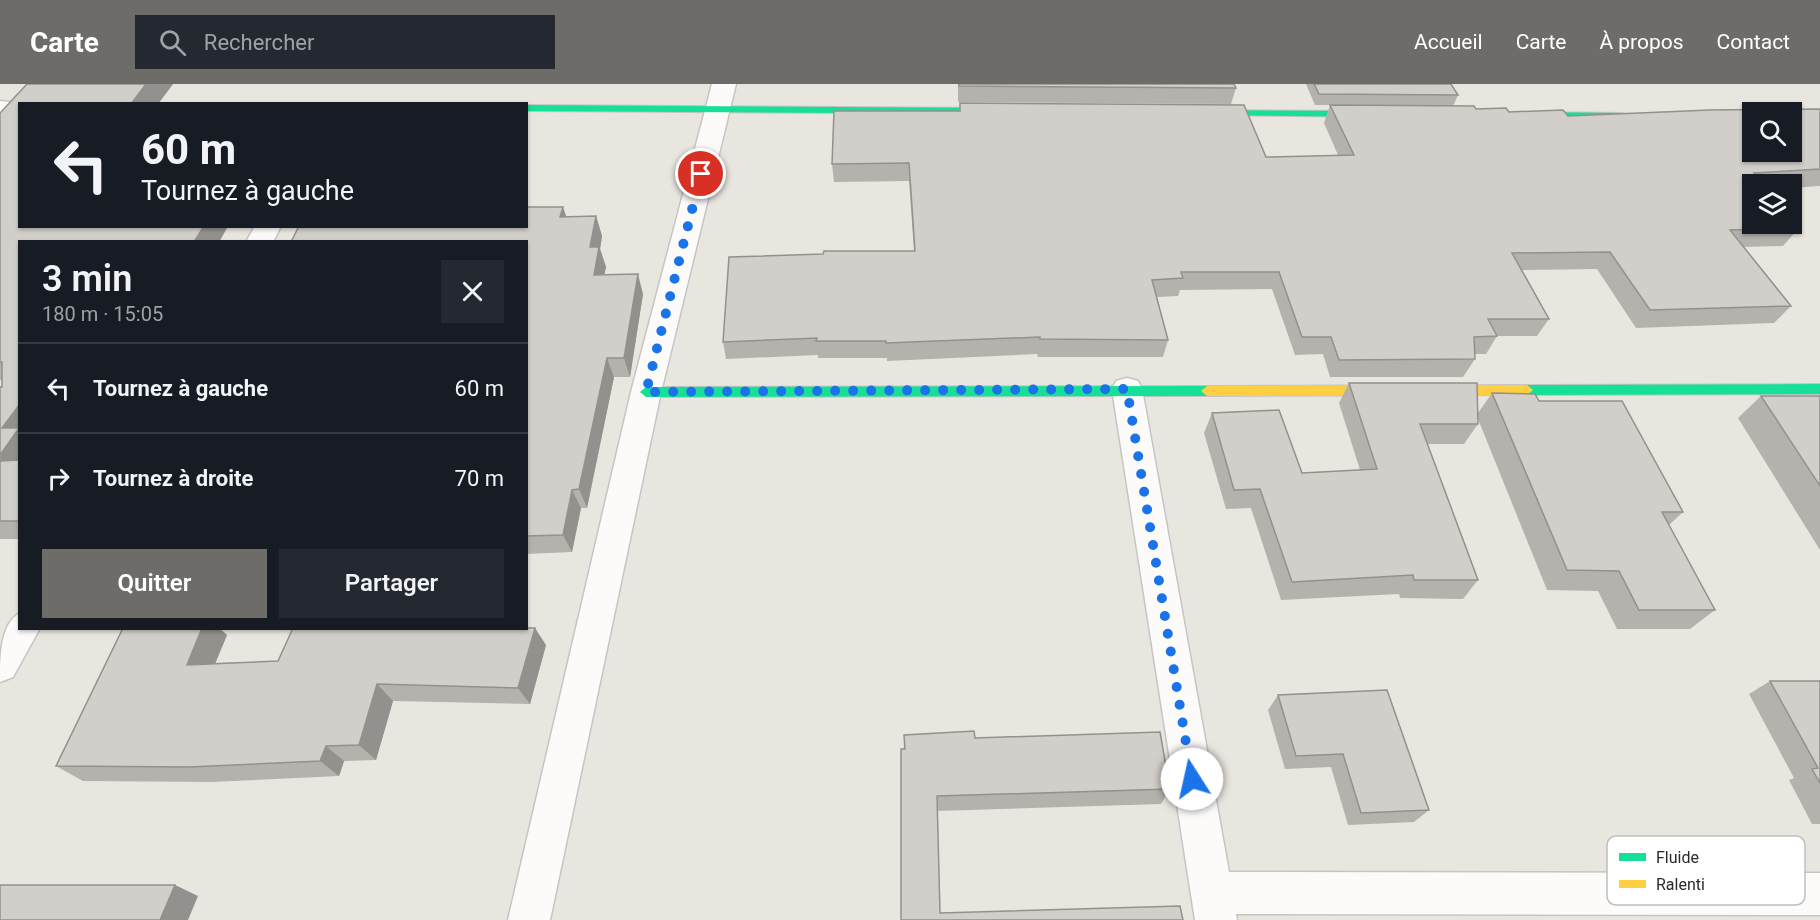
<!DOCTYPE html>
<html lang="fr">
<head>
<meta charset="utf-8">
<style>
	:root { --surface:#171b24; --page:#242831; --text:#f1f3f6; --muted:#9ea1a6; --line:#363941; --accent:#6d6c69 }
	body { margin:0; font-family:Roboto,sans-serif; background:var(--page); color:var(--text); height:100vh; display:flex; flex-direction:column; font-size:22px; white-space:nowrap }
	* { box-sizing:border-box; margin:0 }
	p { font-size:20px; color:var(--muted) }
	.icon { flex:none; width:33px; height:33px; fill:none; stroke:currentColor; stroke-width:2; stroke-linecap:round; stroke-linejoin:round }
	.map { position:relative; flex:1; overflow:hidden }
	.sheet { position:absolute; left:18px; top:156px; width:510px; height:390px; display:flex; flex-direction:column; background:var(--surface); border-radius:0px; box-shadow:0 2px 4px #0004 }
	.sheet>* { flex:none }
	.guide { position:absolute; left:18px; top:18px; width:510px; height:126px; border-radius:0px; box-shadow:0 2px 4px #0004; background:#171b24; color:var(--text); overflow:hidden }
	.tools { position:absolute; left:1742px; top:18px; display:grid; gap:12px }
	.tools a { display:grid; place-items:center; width:60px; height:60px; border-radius:0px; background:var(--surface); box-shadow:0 2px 4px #0004; font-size:30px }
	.pin { position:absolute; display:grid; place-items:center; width:51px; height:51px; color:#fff; margin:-26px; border:3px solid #fff; border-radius:50%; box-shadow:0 2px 6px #0007 }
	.me { position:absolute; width:66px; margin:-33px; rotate:350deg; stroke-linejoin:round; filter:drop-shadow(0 0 4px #0008) }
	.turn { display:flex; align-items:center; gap:21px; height:126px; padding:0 24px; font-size:27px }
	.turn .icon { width:78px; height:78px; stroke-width:2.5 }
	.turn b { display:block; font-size:42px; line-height:51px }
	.round { display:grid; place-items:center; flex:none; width:63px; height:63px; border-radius:0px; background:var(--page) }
	.head { display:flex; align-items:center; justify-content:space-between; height:102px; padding:0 24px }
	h1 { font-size:36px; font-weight:600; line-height:45px }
	.button { display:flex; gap:12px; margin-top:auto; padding:12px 24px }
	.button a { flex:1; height:69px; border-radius:0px; background:var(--accent); color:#fff; font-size:24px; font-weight:600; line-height:69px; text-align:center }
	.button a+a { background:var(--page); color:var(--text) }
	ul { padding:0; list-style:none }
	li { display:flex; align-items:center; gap:18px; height:90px; padding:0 24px; border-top:2px solid var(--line) }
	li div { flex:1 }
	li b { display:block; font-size:22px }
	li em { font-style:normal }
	header { display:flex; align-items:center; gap:36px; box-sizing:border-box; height:84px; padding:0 30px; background:var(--accent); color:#fff }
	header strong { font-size:28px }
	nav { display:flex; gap:33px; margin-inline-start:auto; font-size:21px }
	.search { width:420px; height:54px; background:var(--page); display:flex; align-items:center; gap:15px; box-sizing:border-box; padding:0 21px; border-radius:0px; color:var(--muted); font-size:22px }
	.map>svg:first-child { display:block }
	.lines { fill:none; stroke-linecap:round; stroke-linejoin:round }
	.street-casing { stroke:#c6c5c5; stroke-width:3 }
	.fast-casing { stroke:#c6c5c5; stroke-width:2 }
	.slow-casing { stroke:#c6c5c5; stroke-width:2 }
	.street { fill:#fcfbfa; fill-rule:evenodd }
	.fast { fill:#16e098; fill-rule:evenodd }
	.slow { fill:#ffcf43; fill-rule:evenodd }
	.wall { fill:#b5b2ae }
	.shaded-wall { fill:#93918d }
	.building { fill:#d2cfca; stroke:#93918d; stroke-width:1.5; fill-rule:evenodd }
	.route { stroke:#1a73e8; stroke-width:10; stroke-dasharray:0 18 }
	.key { fill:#fff; stroke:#bfbfbf; stroke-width:1.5 }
	.key-label { font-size:16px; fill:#2a2a2a }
</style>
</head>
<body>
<header>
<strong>Carte</strong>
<div class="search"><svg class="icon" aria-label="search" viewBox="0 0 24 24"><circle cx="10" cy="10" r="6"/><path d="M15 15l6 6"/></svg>Rechercher</div>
<nav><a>Accueil</a><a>Carte</a><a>À propos</a><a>Contact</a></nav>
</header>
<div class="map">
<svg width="1820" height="836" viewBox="0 0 1820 836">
	<rect width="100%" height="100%" fill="#e9e6df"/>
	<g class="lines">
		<defs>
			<g id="street">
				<polygon points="712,0 736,0 661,308 550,836 508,836 631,308"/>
				<polygon points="0,17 29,20 20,20 20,31 0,31"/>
				<polygon points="255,142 281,142 273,158 246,158"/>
				<polygon points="1127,294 1138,297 1142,305 1229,788 1820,789 1820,831 1236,830 1237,836 1195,836 1112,305 1116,297"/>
				<path d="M20,529V544H40L13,593L0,598C0,574 0,539 20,529Z"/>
			</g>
			<g id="fast">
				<polygon points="526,21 1005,24 1010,27 1005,30 526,27"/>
				<polygon points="1203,26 1371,27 1376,30 1371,33 1200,31 1198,29"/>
				<polygon points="1524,28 1623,29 1628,32 1623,35 1521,33 1521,29"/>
				<polygon points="1820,300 1820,310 1527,311 1521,306 1527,301"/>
				<polygon points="1207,302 1213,307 1207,312 646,313 640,308 646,303"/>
			</g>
			<polygon id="slow" points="1527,301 1533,306 1527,311 1207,312 1201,307 1207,302"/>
		</defs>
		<use href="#street" class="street-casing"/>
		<use href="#fast" class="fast-casing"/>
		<use href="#slow" class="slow-casing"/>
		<use href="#street" class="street"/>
		<use href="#fast" class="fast"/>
		<use href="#slow" class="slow"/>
	</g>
	<g class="wall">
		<polygon points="27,0 173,0 158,20 20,20 20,142 228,142 219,158 20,158 20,455 0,455 0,303 2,303 2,296 0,296 0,29"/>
		<polygon points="958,0 1234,0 1236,4 1231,20 958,18"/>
		<polygon points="1306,0 1451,0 1458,11 1453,22 1315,21"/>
		<polygon points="960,19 1266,73 1338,71 1324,39 1330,21 1476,25 1568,32 1820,25 1820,102 1791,104 1791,100 1752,100 1799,144 1783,162 1743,163 1791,222 1774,239 1636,244 1597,185 1522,186 1549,235 1537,252 1497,252 1486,270 1474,270 1475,275 1463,293 1330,293 1323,270 1295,271 1272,205 1180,206 1178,212 1157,213 1168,256 1163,273 1038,273 1037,270 887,277 887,274 818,274 818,271 726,275 723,258 914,167 909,97 834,98 832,80 959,27"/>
		<polygon points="596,132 602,152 600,165 606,183 604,191 643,210 630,293 614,293 587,424 581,424 572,468 526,470 526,158 567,133"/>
		<polygon points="1349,299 1478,329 1492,309 1539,317 1683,428 1669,441 1715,526 1690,545 1617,545 1598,507 1547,506 1478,335 1478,340 1464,360 1427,360 1478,496 1463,515 1400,514 1399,510 1281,516 1251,424 1226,425 1204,349 1212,329 1302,389 1360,386 1339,319"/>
		<polygon points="1761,312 1820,312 1820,466 1738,334"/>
		<polygon points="123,544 219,544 227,551 215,579 278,577 546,561 530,620 393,617 376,676 344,677 339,692 211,698 83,697 56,682"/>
		<polygon points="1770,597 1820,597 1820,740 1812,740 1789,696 1794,694 1749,610"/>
		<polygon points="1278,611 1429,726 1414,738 1348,741 1331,683 1285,685 1268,626"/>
		<polygon points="904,651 975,654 1170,705 1161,720 937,727 940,829 901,836"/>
	</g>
	<g class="shaded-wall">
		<polygon points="146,0 173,0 158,20 131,20"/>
		<polygon points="563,123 570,143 560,133"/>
		<polygon points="596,132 602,152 600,165 606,183 600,211 594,191 590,163"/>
		<polygon points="204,142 228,142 219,158 194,158"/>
		<polygon points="638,190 643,210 630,293 624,274"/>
		<polygon points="607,274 614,293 587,424 579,405"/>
		<polygon points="20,320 20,391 0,380 2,344"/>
		<polygon points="572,406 581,424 572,468 563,451"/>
		<polygon points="202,544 219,544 227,551 208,597 187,581"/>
		<polygon points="535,544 546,561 530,620 518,604"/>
		<polygon points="377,600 393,617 376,676 359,661"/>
		<polygon points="326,662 344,677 339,692 320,677"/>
		<polygon points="175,801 198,812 188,836 160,836"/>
	</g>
	<g class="building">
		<polygon points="27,0 146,0 131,20 20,20 20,142 204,142 194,158 20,158 20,320 2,344 19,344 0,371 0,303 2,303 2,278 0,278 0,29"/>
		<polygon points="959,0 1234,0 1236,4 959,2"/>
		<polygon points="1314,0 1451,0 1458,11 1319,10"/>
		<path d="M960,19L1244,21L1266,73L1354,71L1330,21L1474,22L1476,25L1506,24L1509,28L1563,26L1568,32L1710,26L1820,25V85L1754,89L1764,100H1752V140H1791V134L1799,144L1730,146L1791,222L1650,226L1610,168L1512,169L1549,235H1488L1497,252L1474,253L1475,275L1339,276L1331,253H1302L1279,188H1181L1183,194L1152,196L1168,256L1040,255V253L886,259V257H816L817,254L723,258L729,173L823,170L824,167H915L909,79L832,80L834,27H960ZM1752,28H1791V68H1752Z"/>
		<polygon points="526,123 563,123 560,133 596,132 590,163 599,163 594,191 638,190 624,274 607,274 579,405 572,406 563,451 526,452 526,158 291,158 299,142 526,142"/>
		<polygon points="1349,299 1477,299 1478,340 1420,340 1478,496 1414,496 1413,491 1292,498 1260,405 1234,406 1212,329 1279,326 1302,389 1377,385"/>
		<polygon points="1492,309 1535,310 1539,317 1622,317 1683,428 1662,428 1715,526 1639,526 1619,487 1567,486"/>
		<polygon points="1761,312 1820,312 1820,402"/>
		<polygon points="20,376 20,437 0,437 0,377"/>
		<polygon points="123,544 202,544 187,581 278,577 293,544 535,544 518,604 377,600 359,661 326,662 320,677 189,683 56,682"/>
		<polygon points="1770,597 1820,597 1820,699 1812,685 1818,684"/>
		<polygon points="1387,606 1429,726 1361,729 1343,670 1296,672 1278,611"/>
		<polygon points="974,647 975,654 1160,648 1170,705 937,712 940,829 1180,822 1183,836 901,836 901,665 905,665 904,651"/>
		<polygon points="0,801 175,801 160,836 0,836"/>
	</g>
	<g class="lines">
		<polyline class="route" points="701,90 646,308 1127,305 1192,695"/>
	</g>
	<rect x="1607" y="752" width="198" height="69" rx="9" class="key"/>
	<rect x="1619" y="769" width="27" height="8" fill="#16e098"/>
	<rect x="1619" y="796" width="27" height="8" fill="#ffcf43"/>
	<g class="key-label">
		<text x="1656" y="779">Fluide</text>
		<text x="1656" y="806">Ralenti</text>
	</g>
</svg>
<div class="tools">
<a><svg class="icon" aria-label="search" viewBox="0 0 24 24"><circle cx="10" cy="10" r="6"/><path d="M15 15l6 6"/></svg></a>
<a><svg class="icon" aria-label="layers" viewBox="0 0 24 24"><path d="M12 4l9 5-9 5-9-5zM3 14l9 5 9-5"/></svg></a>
</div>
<div class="pin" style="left:701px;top:90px;background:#d93025"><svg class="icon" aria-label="arrive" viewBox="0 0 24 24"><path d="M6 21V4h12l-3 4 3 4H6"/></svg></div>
<svg class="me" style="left:1192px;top:695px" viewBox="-20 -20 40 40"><circle r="19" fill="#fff"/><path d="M0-13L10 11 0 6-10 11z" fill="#1a73e8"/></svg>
<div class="guide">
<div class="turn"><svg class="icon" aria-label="left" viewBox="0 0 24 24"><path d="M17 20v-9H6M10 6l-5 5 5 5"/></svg><div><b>60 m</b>Tournez à gauche</div></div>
</div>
<section class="sheet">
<div class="head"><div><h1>3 min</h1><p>180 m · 15:05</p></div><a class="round"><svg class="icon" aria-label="close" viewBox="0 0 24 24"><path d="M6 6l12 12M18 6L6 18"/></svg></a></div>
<ul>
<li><svg class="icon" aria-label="left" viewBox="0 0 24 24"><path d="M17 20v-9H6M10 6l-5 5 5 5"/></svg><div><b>Tournez à gauche</b></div><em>60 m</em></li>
<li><svg class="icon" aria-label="right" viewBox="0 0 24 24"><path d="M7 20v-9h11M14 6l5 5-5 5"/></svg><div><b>Tournez à droite</b></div><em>70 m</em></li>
</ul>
<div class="button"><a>Quitter</a><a>Partager</a></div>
</section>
</div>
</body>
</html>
